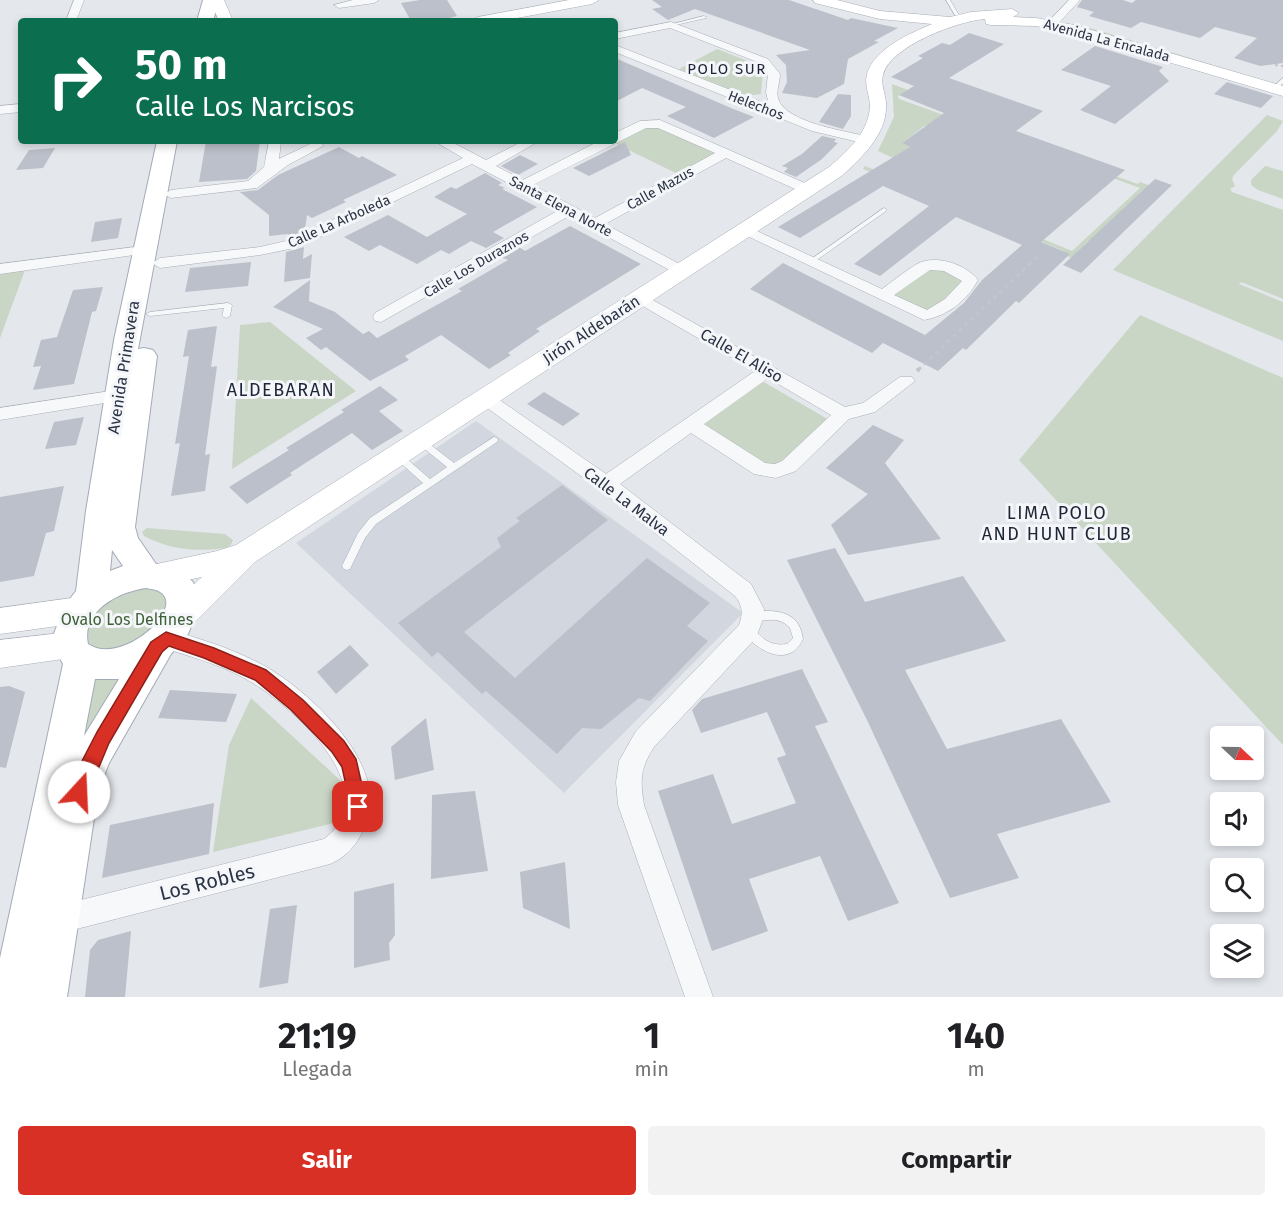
<!DOCTYPE html>
<html lang="es">
<head>
<meta charset="utf-8">
<style>
	:root { --surface:#fff; --page:#f2f2f2; --text:#202124; --muted:#757577; --accent:#d93025 }
	body { margin:0; font-family:"Fira Sans",sans-serif; background:var(--page); color:var(--text); height:100vh; display:flex; flex-direction:column; font-size:22px; white-space:nowrap }
	* { box-sizing:border-box; margin:0 }
	p { font-size:20px; color:var(--muted) }
	.icon { flex:none; width:33px; height:33px; fill:none; stroke:currentColor; stroke-width:2; stroke-linecap:round; stroke-linejoin:round }
	.map { position:relative; height:997px; overflow:hidden }
	.drawer { display:flex; flex-direction:column; background:var(--surface); flex:1 }
	.drawer>* { flex:none }
	.banner { position:absolute; left:18px; top:18px; width:600px; height:126px; border-radius:6px; box-shadow:0 3px 9px #0003; background:#0b6e4f; color:#fff; overflow:hidden }
	.needle { width:39px; rotate:112deg }
	.buttons { position:absolute; left:1210px; top:726px; display:grid; gap:12px }
	.buttons a { display:grid; place-items:center; width:54px; height:54px; border-radius:6px; background:var(--surface); box-shadow:0 3px 9px #0003; font-size:30px }
	.pin { position:absolute; display:grid; place-items:center; width:51px; height:51px; color:#fff; margin:-26px; border-radius:12px; box-shadow:0 3px 9px #0006 }
	.me { position:absolute; width:66px; margin:-33px; rotate:20deg; stroke-linejoin:round; filter:drop-shadow(0 0 4px #0008) }
	.turn { display:flex; align-items:center; gap:21px; height:126px; padding:0 18px; font-size:27px }
	.turn .icon { width:78px; height:78px; stroke-width:2.5 }
	.turn b { display:block; font-size:42px; line-height:51px }
	.eta { display:flex; justify-content:space-evenly; align-items:center; height:102px; text-align:center }
	.eta b { font-size:36px; font-weight:700; line-height:42px }
	.action { display:flex; gap:12px; margin-top:auto; padding:12px 18px }
	.action a { flex:1; height:69px; border-radius:6px; background:var(--accent); color:#fff; font-size:24px; font-weight:700; line-height:69px; text-align:center }
	.action a+a { background:var(--page); color:var(--text) }
	.map>svg:first-child { display:block }
	.built { fill:#d2d6de }
	.green { fill:#c9d6c5 }
	.building { fill:#bbc0ca }
	.lines { fill:none; stroke-linecap:round; stroke-linejoin:round }
	.lane-casing { stroke:#a9aeb7; stroke-width:1 }
	.street-casing { stroke:#a9aeb7; stroke-width:1 }
	.secondary-casing { stroke:#a9aeb7; stroke-width:1 }
	.primary-casing { stroke:#a3abb8; stroke-width:2 }
	.path-far2 { stroke:#c2c5cb; stroke-width:2; stroke-dasharray:3 3; stroke-linecap:butt }
	.path-far1 { stroke:#c2c5cb; stroke-width:3; stroke-dasharray:4 4; stroke-linecap:butt }
	.path { stroke:#c2c5cb; stroke-width:4; stroke-dasharray:4.5 4.5; stroke-linecap:butt }
	.lane { fill:#f7f8fa; fill-rule:evenodd }
	.street { fill:#f7f8fa; fill-rule:evenodd }
	.secondary { fill:#fff; fill-rule:evenodd }
	.primary { fill:#fff; fill-rule:evenodd }
	.route { fill:#d93025; stroke:#8d1f18; stroke-width:1.5 }
	.labels { text-anchor:middle; stroke-width:6; stroke-linejoin:round; paint-order:stroke }
	.far-street-label { font-size:14px; fill:#2b3445; stroke:#f4f6f9 }
	.far-neighbourhood-label { font-size:15px; letter-spacing:1.5px; fill:#1d2536; stroke:#f4f6f9 }
	.street-label { font-size:16px; fill:#2b3445; stroke:#f4f6f9 }
	.park-label { font-size:16px; fill:#3f6138; stroke:#f4f6f9 }
	.neighbourhood-label { font-size:18px; letter-spacing:1.5px; fill:#1d2536; stroke:#f4f6f9 }
	.near-street-label { font-size:20px; fill:#2b3445; stroke:#f4f6f9 }
</style>
</head>
<body>
<div class="map">
<svg width="1283" height="997" viewBox="0 0 1283 997">
	<rect width="100%" height="100%" fill="#e4e7ec"/>
	<polygon class="built" points="476,421 743,613 564,793 296,543"/>
	<g class="green">
		<polygon points="1065,23 1097,30 1263,80 1065,25"/>
		<polygon points="717,49 763,67 761,94 746,96 679,69"/>
		<polygon points="892,84 908,90 898,96 899,99 955,119 924,126 902,143 910,147 896,156 906,164 878,151 894,117"/>
		<polygon points="1267,115 1283,121 1277,131 1234,175 1232,179 1235,186 1230,189 1232,192 1283,210 1283,299 1241,282 1239,284 1283,302 1283,341 1113,270"/>
		<polygon points="651,122 725,153 682,176 610,141 615,141"/>
		<polygon points="966,124 1138,184 1140,182 1151,186 1145,192 1142,191 1128,208 1125,207 1110,225 1107,224 1091,242 1088,241 1078,251 1074,259 1062,254 1064,251 863,169 865,166 1072,251 1140,188"/>
		<polygon points="1265,166 1283,171 1283,199 1258,190 1251,185 1251,180"/>
		<polygon points="924,266 968,277 933,313 885,293"/>
		<polygon points="25,270 0,338 0,274"/>
		<polygon points="1140,315 1283,378 1283,745 1019,460"/>
		<polygon points="270,322 356,391 232,469 240,325"/>
		<polygon points="757,378 831,421 775,471 700,424"/>
		<path d="M147,528L225,534L233,540L231,545L226,548C195,552 171,550 144,536L142,532Z"/>
		<path d="M133,586L159,590L168,598L166,621L114,654L87,645C76,610 108,601 133,586Z"/>
		<polygon points="89,675 122,678 76,762"/>
		<polygon points="251,698 340,780 338,822 213,852 229,745"/>
	</g>
	<g class="building">
		<polygon points="420,0 447,0 457,16 437,21 411,21 401,3"/>
		<polygon points="652,0 789,0 848,20 851,18 898,28 874,41 879,42 848,59 844,84 817,98 782,93 787,82 786,65 776,55 810,50 695,9 668,20 652,9 662,7"/>
		<polygon points="1082,0 1123,0 1132,3 1136,0 1283,0 1283,63 1260,66 1234,58 1257,38 1215,27 1200,38 1141,22 1131,28 1089,16 1094,12 1077,7"/>
		<polygon points="969,33 1004,44 949,78 1043,111 1016,131 1125,170 1041,242 1070,254 1019,303 1016,301 966,350 963,348 938,371 883,343 872,353 750,289 783,263 925,335 964,303 982,280 1022,245 956,217 880,276 854,264 929,206 883,186 800,238 778,227 910,147 902,143 944,113 899,95 914,86 891,77 923,58 918,56 942,43 950,45"/>
		<polygon points="1095,46 1163,67 1159,71 1169,81 1115,124 1080,110 1111,86 1061,70"/>
		<polygon points="615,58 731,108 754,117 714,138 667,116 686,107 642,88 615,102"/>
		<polygon points="1227,82 1273,96 1261,108 1214,94"/>
		<polygon points="838,94 851,95 851,116 843,129 819,122"/>
		<polygon points="822,136 836,139 834,142 838,143 822,159 796,177 784,172 788,168 782,166 802,154"/>
		<polygon points="206,141 260,141 256,171 247,179 199,182"/>
		<polygon points="625,142 631,155 589,176 573,168"/>
		<polygon points="339,147 359,158 362,156 397,175 343,200 346,202 312,218 307,215 305,230 289,238 288,234 269,236 269,215 240,192 258,190 278,175"/>
		<polygon points="55,148 43,168 16,170 29,150"/>
		<polygon points="520,155 538,164 518,175 501,166"/>
		<polygon points="485,173 502,183 498,185 505,188 502,189 537,207 493,232 504,238 486,248 471,241 449,254 441,250 417,264 380,245 369,251 344,237 388,215 427,237 467,214 434,197 451,187 456,189"/>
		<polygon points="1155,179 1172,185 1081,273 1063,265"/>
		<polygon points="122,218 118,238 91,242 95,222"/>
		<polygon points="570,226 641,264 536,329 540,331 508,353 511,355 489,369 441,335 405,356 409,360 370,381 326,347 321,350 306,338 323,329 273,307 310,280 309,301 335,312 363,334 369,331 377,338 462,291 458,289 508,260 501,257 519,247 525,251"/>
		<polygon points="304,247 303,259 312,254 310,278 284,282 286,252"/>
		<polygon points="251,262 248,286 185,292 190,268"/>
		<polygon points="103,287 96,311 92,312 74,384 33,390 41,366 33,367 41,340 57,337 73,290"/>
		<polygon points="217,326 211,367 217,366 205,455 210,454 205,491 171,496 180,443 175,444 189,356 183,357 188,330"/>
		<polygon points="380,386 398,400 379,411 403,431 372,450 352,433 290,473 292,475 247,504 229,487 289,450 286,448 344,412 341,410"/>
		<polygon points="544,392 580,414 563,426 527,404"/>
		<polygon points="84,417 76,445 45,449 54,422"/>
		<polygon points="873,425 904,440 885,463 941,539 848,555 831,525 868,494 826,468"/>
		<polygon points="562,485 608,520 464,632 515,678 647,558 710,603 687,626 708,641 650,701 639,698 601,729 582,728 557,754 486,691 482,694 438,652 432,657 398,623 501,547 497,538 520,521 516,518"/>
		<polygon points="64,486 54,531 46,533 34,576 0,582 0,497"/>
		<polygon points="835,548 865,602 963,576 1006,641 905,670 947,749 1061,719 1111,802 997,834 1019,878 950,898 867,720 787,560"/>
		<polygon points="350,645 369,665 336,694 317,672"/>
		<polygon points="802,669 828,722 815,726 899,903 848,921 820,856 749,879 768,931 712,951 658,791 713,774 732,824 796,803 777,758 786,755 767,712 701,733 692,710 702,699"/>
		<polygon points="9,686 25,692 6,768 0,767 0,687"/>
		<polygon points="170,690 237,694 226,722 158,718"/>
		<polygon points="426,718 434,770 395,780 391,747"/>
		<polygon points="475,791 488,871 431,879 432,795"/>
		<polygon points="214,803 209,854 102,878 110,825"/>
		<polygon points="565,862 570,929 523,908 520,872"/>
		<polygon points="394,883 395,935 389,943 390,960 354,968 354,892"/>
		<polygon points="297,905 288,983 259,988 270,909"/>
		<polygon points="131,931 125,997 85,997 90,950 98,940"/>
	</g>
	<g class="lines">
		<defs>
			<g id="lane">
				<polygon points="946,0 950,0 959,15 955,15"/>
				<polygon points="704,16 706,17 706,18 671,26 669,25"/>
				<polygon points="1283,78 1283,83 1277,89 1273,89 1273,87"/>
				<polygon points="884,208 887,210 886,211 814,262 810,262 810,260"/>
				<polygon points="228,303 232,305 230,316 226,318 222,316 224,308 150,316 146,314 150,312"/>
				<polygon points="494,437 497,438 498,440 497,442 376,524 365,538 350,569 347,570 344,569 342,566 358,533 370,518 423,483 395,458 394,456 395,454 401,454 430,479 447,467 417,443 416,441 417,439 423,439 454,463"/>
				<path d="M761,611C783,610 800,615 803,639C801,643 798,648 794,651C777,663 752,646 743,631L744,628C759,626 761,648 787,644L793,638L790,628C776,614 766,623 750,620L749,617L750,614Z"/>
			</g>
			<g id="street">
				<polygon points="74,0 84,0 76,21 66,21"/>
				<polygon points="353,0 379,0 374,3 339,8 334,5"/>
				<polygon points="1069,0 1080,0 1056,26 1048,26 1048,22"/>
				<path d="M671,22L768,59L780,74C780,82 776,90 778,98C784,123 850,132 871,137L873,140L867,144L812,131L615,52V45L769,105L766,92L768,74L760,63L670,28L615,39V33Z"/>
				<polygon points="21,104 21,112 0,114 0,106"/>
				<path d="M660,120L814,187L816,190L814,193H804L726,158L605,224L687,268L690,271L687,274H677L569,216L381,322L375,321L373,317L375,313L559,210L472,164L299,247L260,255L160,268L152,263L160,258L260,247L290,240L463,158L434,141H450L486,160L523,141H539L496,166L523,180L599,141H615V133L640,121ZM646,128H658L715,153L595,218L533,185Z"/>
				<polygon points="269,141 281,141 279,159 312,143 322,143 323,146 288,165 257,188 171,198 164,194 171,190 248,181 264,167"/>
				<path d="M746,226L882,289C893,281 905,271 917,264C935,254 966,264 978,280C967,301 947,316 924,320L741,233L739,230ZM930,270L944,271L962,281L945,299L927,310L894,295Z"/>
				<polygon points="143,246 150,250 148,253 0,274 0,264"/>
				<path d="M640,293L845,407L863,403L900,377H912L915,381L875,412L849,419L796,471L776,478L754,474L691,433L620,484L751,584L764,609L763,619L756,638L654,747C640,769 640,779 644,805L713,997H685L618,805L616,782L619,761L636,731L739,625C743,614 743,606 735,596L599,489L479,402L476,398L479,394H491L606,474L755,371L634,301L632,298ZM768,378L831,415L782,461L775,464L765,463L704,424Z"/>
				<polygon points="117,390 123,392 126,396 123,400 0,420 0,408"/>
				<path d="M166,629C198,638 231,648 261,664C306,688 384,759 368,816C362,838 351,855 330,864L57,934L47,930L43,920L47,910L57,906L324,839C389,790 289,702 244,678C217,663 187,656 158,646L155,639L158,632Z"/>
			</g>
			<g id="secondary">
				<polygon points="210,0 224,0 233,21 219,21"/>
				<polygon points="569,0 599,0 592,4 501,21 471,21 478,17"/>
				<path d="M813,0H837L880,11L950,17L971,12L1012,9L1019,13L1013,17L1036,18L1074,25L1283,86V96L1067,32L1036,26L991,25L986,24L985,19C958,21 890,46 883,75C880,85 887,96 886,107C886,135 862,157 843,175L255,562L192,625L181,629L170,625L166,616L170,607L202,577L153,587L143,583L138,575L143,567L217,551L236,545L829,167C848,151 868,133 870,107C870,96 864,85 867,74C875,48 909,34 932,24L880,19L815,3Z"/>
				<polygon points="79,597 90,601 94,610 90,619 79,623 0,634 0,608"/>
				<polygon points="70,632 81,636 85,645 81,654 70,658 0,668 0,640"/>
			</g>
			<g id="primary">
				<polygon points="203,0 219,0 213,21 197,21"/>
				<path d="M157,141H177L138,349L144,348L153,350L157,356L135,527L138,538L156,564L181,571L193,582L197,592L199,607L188,634L171,654L109,763L98,792L67,997H0V958L63,664L54,647L53,636L65,605L76,591L86,511L114,340ZM112,550L123,566L110,571ZM146,588C150,589 156,589 160,592C187,608 121,667 88,644C81,611 118,592 146,588ZM95,679H119L84,736Z"/>
			</g>
		</defs>
		<use href="#lane" class="lane-casing"/>
		<use href="#street" class="street-casing"/>
		<use href="#secondary" class="secondary-casing"/>
		<use href="#primary" class="primary-casing"/>
		<polyline class="path-far2" points="1275,65 1283,66"/>
		<polyline class="path-far1" points="918,370 1037,257"/>
		<polyline class="path" points="917,371 919,369"/>
		<use href="#lane" class="lane"/>
		<use href="#street" class="street"/>
		<use href="#secondary" class="secondary"/>
		<use href="#primary" class="primary"/>
	</g>
	<polygon class="route" points="166,632 214,648 266,670 303,700 344,741 356,759 367,807 364,813 358,815 352,813 342,767 332,752 291,710 255,680 204,658 169,646 162,652 109,743 86,798 79,800 73,798 71,792 80,765 97,732 151,642"/>
	<g class="labels">
		<g class="far-street-label">
			<text transform="translate(1107 40) rotate(15)" y="5">Avenida La Encalada</text>
			<text transform="translate(756 105) rotate(21)" y="5">Helechos</text>
			<text transform="translate(660 188) rotate(-29)" y="5">Calle Mazus</text>
			<text transform="translate(561 206) rotate(28)" y="5">Santa Elena Norte</text>
			<text transform="translate(339 221) rotate(-24)" y="5">Calle La Arboleda</text>
			<text transform="translate(476 264) rotate(-30)" y="5">Calle Los Duraznos</text>
		</g>
		<g class="far-neighbourhood-label">
			<text x="727" y="74">POLO SUR</text>
		</g>
		<g class="street-label">
			<text transform="translate(591 329) rotate(-33)" y="6">Jirón Aldebarán</text>
			<text transform="translate(742 355) rotate(30)" y="6">Calle El Aliso</text>
			<text transform="translate(123 367) rotate(-81)" y="6">Avenida Primavera</text>
			<text transform="translate(627 501) rotate(37)" y="6">Calle La Malva</text>
		</g>
		<g class="park-label">
			<text x="127" y="625">Ovalo Los Delfines</text>
		</g>
		<g class="neighbourhood-label">
			<text x="281" y="396">ALDEBARAN</text>
			<text x="1057" y="519">LIMA POLO<tspan x="1057" dy="21">AND HUNT CLUB</tspan></text>
		</g>
		<g class="near-street-label">
			<text transform="translate(207 882) rotate(-14)" y="7">Los Robles</text>
		</g>
	</g>
</svg>
<div class="buttons">
<a><svg class="needle" viewBox="-14 -14 28 28"><path d="M0-13l5 13h-10z" fill="#e53935"/><path d="M0 13l5-13h-10z" fill="#757577"/></svg></a>
<a><svg class="icon" aria-label="sound" viewBox="0 0 24 24"><path d="M4 9h4l5-4v14l-5-4H4zM17 9q2 3 0 6"/></svg></a>
<a><svg class="icon" aria-label="search" viewBox="0 0 24 24"><circle cx="10" cy="10" r="6"/><path d="M15 15l6 6"/></svg></a>
<a><svg class="icon" aria-label="layers" viewBox="0 0 24 24"><path d="M12 4l9 5-9 5-9-5zM3 14l9 5 9-5"/></svg></a>
</div>
<div class="pin" style="left:358px;top:807px;background:#d93025"><svg class="icon" aria-label="arrive" viewBox="0 0 24 24"><path d="M6 21V4h12l-3 4 3 4H6"/></svg></div>
<svg class="me" style="left:79px;top:792px" viewBox="-20 -20 40 40"><circle r="19" fill="#fff"/><path d="M0-13L10 11 0 6-10 11z" fill="#d93025"/></svg>
<div class="banner">
<div class="turn"><svg class="icon" aria-label="right" viewBox="0 0 24 24"><path d="M7 20v-9h11M14 6l5 5-5 5"/></svg><div><b>50 m</b>Calle Los Narcisos</div></div>
</div>
</div>
<section class="drawer">
<div class="eta">
<div><b>21:19</b><p>Llegada</p></div>
<div><b>1</b><p>min</p></div>
<div><b>140</b><p>m</p></div>
</div>
<div class="action"><a>Salir</a><a>Compartir</a></div>
</section>
</body>
</html>
